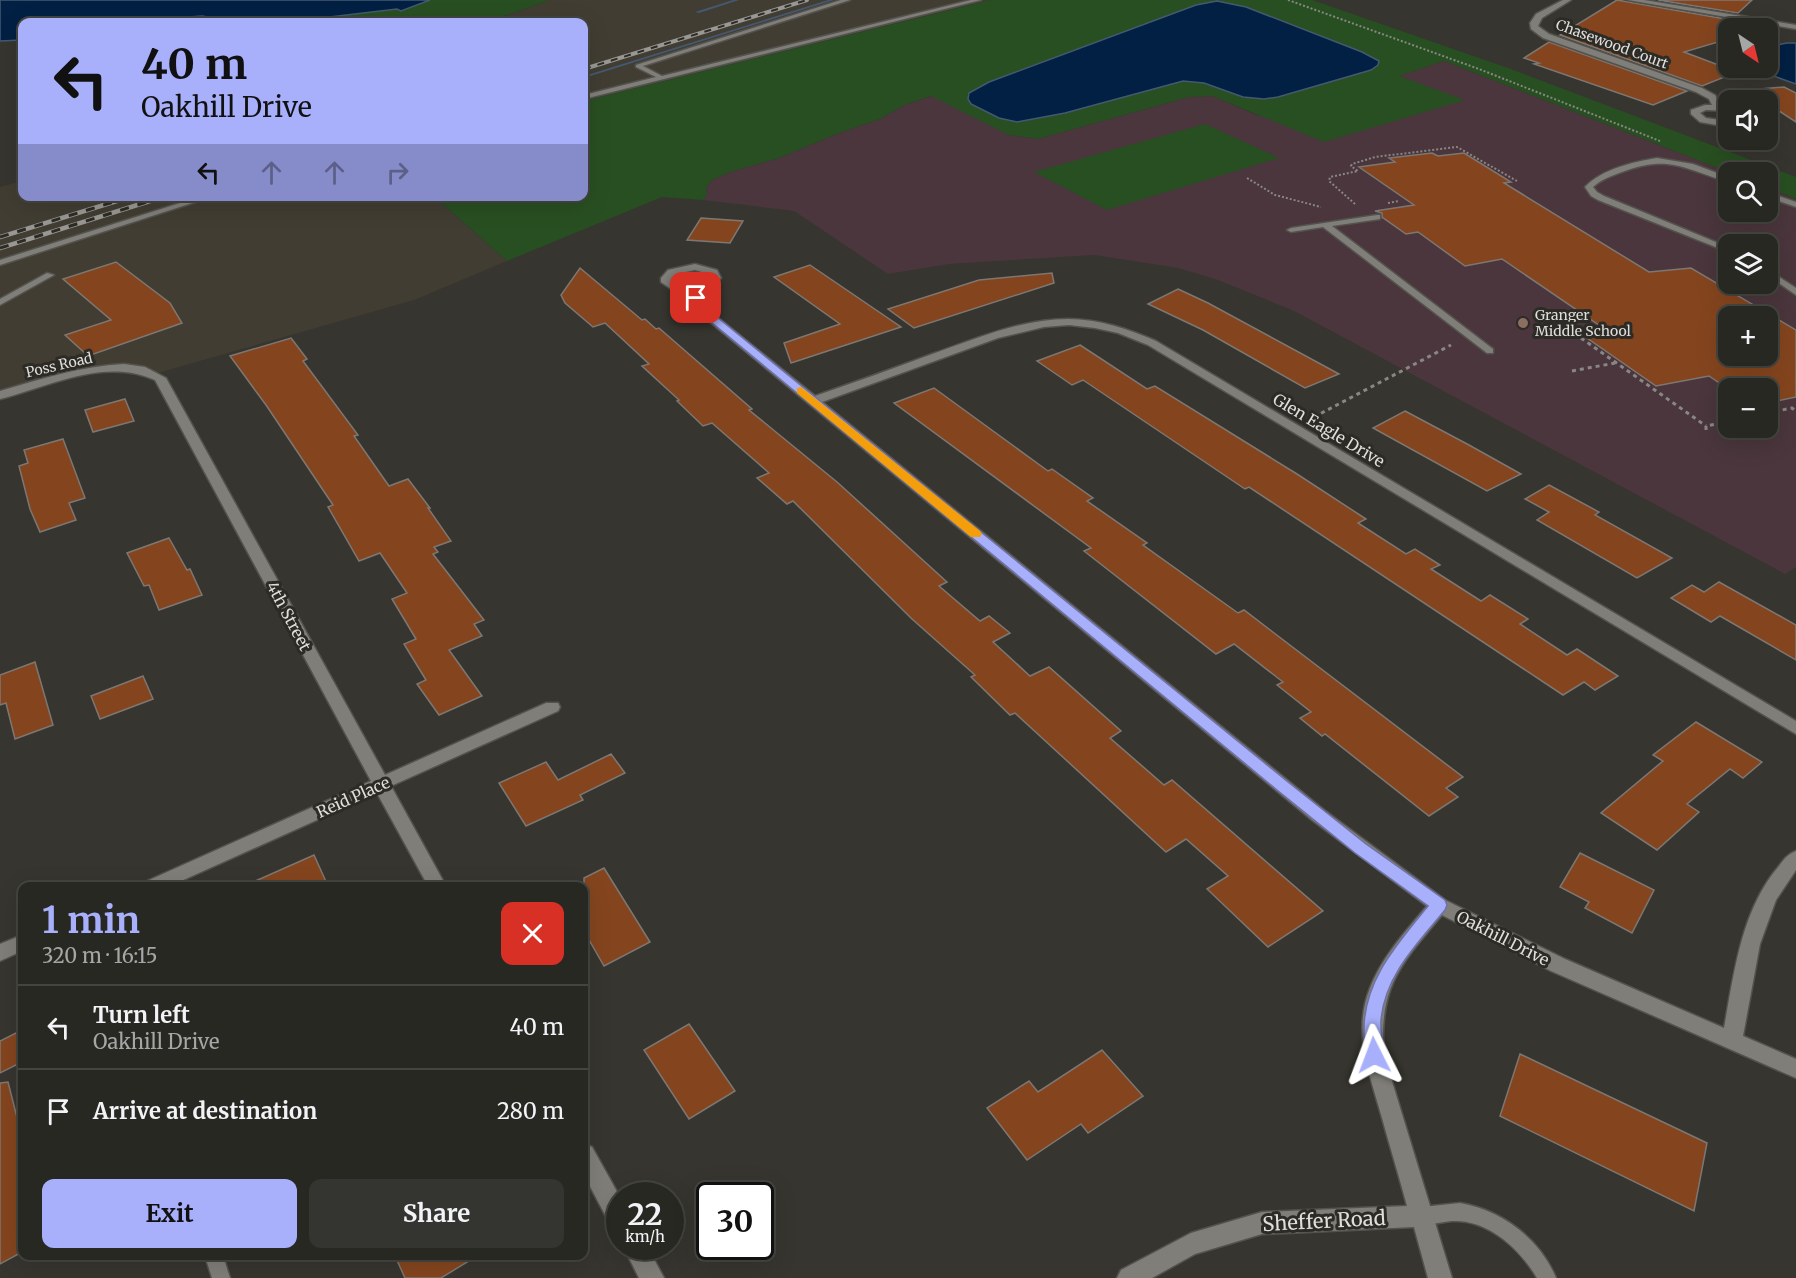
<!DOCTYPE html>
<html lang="en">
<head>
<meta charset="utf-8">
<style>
	:root { --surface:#282823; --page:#343430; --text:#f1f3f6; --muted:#a5a6a6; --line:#444441; --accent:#a8b0fc }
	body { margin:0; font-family:Merriweather,serif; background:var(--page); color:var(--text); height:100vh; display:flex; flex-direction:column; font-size:22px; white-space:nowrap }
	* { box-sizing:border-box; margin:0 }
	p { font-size:20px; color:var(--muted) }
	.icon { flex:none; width:33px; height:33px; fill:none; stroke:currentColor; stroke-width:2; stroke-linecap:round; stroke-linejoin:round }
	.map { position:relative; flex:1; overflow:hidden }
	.panel { position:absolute; left:18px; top:882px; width:570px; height:378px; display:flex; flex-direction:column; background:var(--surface); border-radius:12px; box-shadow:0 6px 24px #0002,0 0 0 2px var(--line) }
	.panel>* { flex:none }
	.guide { position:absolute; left:18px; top:18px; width:570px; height:183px; border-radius:12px; box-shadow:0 6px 24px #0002,0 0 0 2px var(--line); background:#a8b0fc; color:#111; overflow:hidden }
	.needle { width:39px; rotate:145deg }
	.controls { position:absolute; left:1718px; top:18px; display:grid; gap:12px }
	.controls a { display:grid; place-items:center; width:60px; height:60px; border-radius:12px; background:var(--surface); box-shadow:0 6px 24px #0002,0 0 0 2px var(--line); font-size:30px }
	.speed { position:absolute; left:606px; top:1182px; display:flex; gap:12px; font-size:30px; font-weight:700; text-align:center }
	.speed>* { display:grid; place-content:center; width:78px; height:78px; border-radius:50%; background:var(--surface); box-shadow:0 6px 24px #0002,0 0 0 2px var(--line); line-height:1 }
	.speed small { font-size:15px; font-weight:400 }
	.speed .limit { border:3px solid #111; border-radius:9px; background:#fff; color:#111 }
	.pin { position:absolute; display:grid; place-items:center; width:51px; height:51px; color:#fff; margin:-26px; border-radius:12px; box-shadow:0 3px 9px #0006 }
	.me { position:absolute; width:66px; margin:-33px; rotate:357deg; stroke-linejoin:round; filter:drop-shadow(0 0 4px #0008) }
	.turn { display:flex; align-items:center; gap:21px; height:126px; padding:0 24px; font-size:27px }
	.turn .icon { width:78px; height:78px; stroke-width:2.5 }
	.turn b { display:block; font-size:42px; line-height:51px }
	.lanes { display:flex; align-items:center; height:57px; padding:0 24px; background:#0003; justify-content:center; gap:30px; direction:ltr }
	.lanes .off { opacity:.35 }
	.round { display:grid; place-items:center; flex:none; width:63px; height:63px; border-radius:12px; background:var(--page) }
	.summary { display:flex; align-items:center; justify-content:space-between; height:102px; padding:0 24px }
	h1 { font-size:36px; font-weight:700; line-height:45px; color:var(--accent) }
	.action { display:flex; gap:12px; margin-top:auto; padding:12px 24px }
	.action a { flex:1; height:69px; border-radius:12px; background:var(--accent); color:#111; font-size:24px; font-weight:700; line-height:69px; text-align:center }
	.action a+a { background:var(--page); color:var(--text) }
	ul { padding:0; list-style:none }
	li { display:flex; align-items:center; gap:18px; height:84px; padding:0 24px; border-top:2px solid var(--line) }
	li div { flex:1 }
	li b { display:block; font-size:22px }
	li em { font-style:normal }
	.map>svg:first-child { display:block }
	.built { fill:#413d32 }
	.education { fill:#4a363c; fill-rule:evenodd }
	.green { fill:#284f21 }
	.water { fill:#022043; stroke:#445971; stroke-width:1.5 }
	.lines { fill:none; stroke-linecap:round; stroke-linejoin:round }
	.stream { fill:#445971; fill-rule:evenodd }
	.building { fill:#84451e; stroke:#7d7773; stroke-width:1.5; fill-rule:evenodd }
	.lane-casing { stroke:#54524e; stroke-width:3 }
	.street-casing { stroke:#54524e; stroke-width:3 }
	.path-far1 { stroke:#888783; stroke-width:2; stroke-dasharray:2 2; stroke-linecap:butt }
	.path { stroke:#888783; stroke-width:3; stroke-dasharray:4 4; stroke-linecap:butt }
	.lane { fill:#807e78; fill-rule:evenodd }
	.street { fill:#807e78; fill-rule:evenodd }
	.rail-far1-casing { stroke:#989793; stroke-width:4 }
	.rail-casing { stroke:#989793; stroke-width:4.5 }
	.rail-far1 { stroke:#2c2b25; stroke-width:2; stroke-dasharray:7; stroke-linecap:butt }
	.rail { stroke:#2c2b25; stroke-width:3; stroke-dasharray:9; stroke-linecap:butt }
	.route { fill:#a8b0fc; stroke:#6d72a4; stroke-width:1.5 }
	.slow { fill:#f59e0b }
	.education-dot { fill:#8d6e63; stroke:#2c2b25; stroke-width:2 }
	.labels { text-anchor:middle; stroke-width:6; stroke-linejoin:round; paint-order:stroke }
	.far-street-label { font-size:14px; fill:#dfdedb; stroke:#2c2b25 }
	.far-poi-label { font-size:14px; fill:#dfdedb; stroke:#2c2b25; text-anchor:start }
	.street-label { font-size:16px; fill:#dfdedb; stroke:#2c2b25 }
	.near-street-label { font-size:20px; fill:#dfdedb; stroke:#2c2b25 }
</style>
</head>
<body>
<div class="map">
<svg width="1796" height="1278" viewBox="0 0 1796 1278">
	<rect width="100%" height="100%" fill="#36352f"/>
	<g class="built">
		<polygon points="550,0 991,0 584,101 584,22 487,22"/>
		<polygon points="22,181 22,196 435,197 507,261 414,300 147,376 134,370 104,371 71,376 0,395 0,187"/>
	</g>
	<path class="education" d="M1444,61L1728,172V212H1767V187L1796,199V567L1785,574L1294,311L1218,280L1178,268L1094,255L949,264L888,274L794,211L703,200L707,195L706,188L712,180L730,172L779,158L839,133L880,119L904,105L932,96L1009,135L1038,139L1189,97L1212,96L1259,116L1336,91L1387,80ZM1728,244H1767V284H1728ZM1728,316H1767V356H1728ZM1728,388H1767V428H1728Z"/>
	<g class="green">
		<polygon points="430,0 550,0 487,22 287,22 397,9 404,10"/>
		<polygon points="991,0 1312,0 1508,68 1796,177 1796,199 1767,187 1767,172 1728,172 1444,61 1399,76 1465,100 1324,142 1212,96 1189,97 1038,139 1009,135 931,96 904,105 880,119 839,133 779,158 730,172 712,180 706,188 707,195 703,200 662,197 507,261 435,197 584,196 584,101"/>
		<polygon points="202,16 237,22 150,22 176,18"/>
		<polygon points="1205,124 1279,158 1107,210 1034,172"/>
	</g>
	<g class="water">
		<polygon points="0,0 430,0 401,11 397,9 287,22 237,22 202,16 176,18 150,22 22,22 22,40 0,41"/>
		<polygon points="1217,1 1246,7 1362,52 1379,61 1378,65 1371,70 1278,97 1264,99 1243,97 1204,83 1183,81 1065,113 1017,122 999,118 971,104 968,99 969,93 989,82 1196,5"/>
		<polygon points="1787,43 1796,43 1796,84 1751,68 1767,68 1767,47"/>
	</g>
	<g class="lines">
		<g class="stream">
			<polygon points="733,0 739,0 699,13 695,12"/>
			<polygon points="828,0 834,0 584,78 584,76"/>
		</g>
	</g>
	<g class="building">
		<polygon points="1617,0 1731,20 1724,26 1735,28 1728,28 1728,39 1684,52 1737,72 1702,86 1560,35"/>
		<polygon points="1658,0 1752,0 1738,13"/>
		<polygon points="1549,42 1687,91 1653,105 1534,64 1539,63 1524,58"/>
		<polygon points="1784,87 1796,93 1796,122 1747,90"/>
		<path d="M1432,153L1438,156L1464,153L1511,182L1504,183L1649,272L1691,268L1796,330V397L1767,403V388L1728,389L1709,376L1656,386L1587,338L1612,334L1502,259L1465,266L1418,232L1406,234L1382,217V213L1375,211L1414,205L1359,167L1395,162L1389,158ZM1728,316H1767V356H1728Z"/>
		<polygon points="701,218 743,221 730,243 687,240"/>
		<polygon points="116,262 170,303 182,323 88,356 65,335 111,320 63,279"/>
		<polygon points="810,265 901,327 791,363 784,343 840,324 774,277"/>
		<polygon points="580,268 642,320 645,319 656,329 659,328 752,409 749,410 837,482 947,582 939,586 980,621 989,616 1010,633 993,642 1030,676 1049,667 1121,731 1110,738 1164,785 1172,780 1323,911 1268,947 1207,889 1228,876 1186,839 1166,852 1015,713 1010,715 971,677 975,675 912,619 793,501 787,504 757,478 769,473 712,423 703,426 677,401 679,400 642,366 649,364 605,323 593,327 565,303 561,295"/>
		<polygon points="1052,273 1054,283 914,328 888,309 979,280"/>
		<polygon points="1178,289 1208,303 1339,374 1305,388 1203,330 1148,304"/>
		<polygon points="291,338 307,359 303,361 358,435 354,436 389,486 408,479 430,508 428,508 451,541 434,547 438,552 433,554 484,620 474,624 482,636 449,650 482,696 439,715 417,684 426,680 404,644 416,639 392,599 407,593 380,553 359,561 328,507 333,505 266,405 230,356"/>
		<polygon points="1080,345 1147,389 1155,386 1297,474 1366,519 1358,523 1406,554 1415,549 1440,565 1431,569 1481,601 1490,595 1528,619 1520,624 1567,655 1577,649 1618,676 1595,690 1584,682 1563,695 1249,487 1245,489 1083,380 1072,385 1037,361"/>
		<polygon points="934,388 1048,471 1052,469 1093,498 1087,501 1147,543 1143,545 1238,613 1244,610 1463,777 1446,788 1458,797 1429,816 1325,734 1322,736 1300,718 1311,712 1277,685 1283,682 1234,644 1216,654 1084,551 1091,548 894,403"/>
		<polygon points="125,399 134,421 93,432 85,410"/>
		<polygon points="1405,411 1469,445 1521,474 1487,491 1373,428"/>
		<polygon points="63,439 85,498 69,503 76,520 40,532 30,509 19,466 28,463 24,450"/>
		<polygon points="1549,485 1599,512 1595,515 1672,558 1637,578 1537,520 1549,512 1525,499"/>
		<polygon points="169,538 187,570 190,569 202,595 159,610 149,585 144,586 127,553"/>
		<polygon points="1719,582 1796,625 1796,660 1720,616 1711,622 1671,598 1692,585 1704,592"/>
		<polygon points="35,662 53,725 15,739 6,703 0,705 0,675"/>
		<polygon points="143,676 153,699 100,719 91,696"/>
		<polygon points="1696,722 1762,762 1743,778 1730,769 1687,804 1699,812 1657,850 1601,813 1663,761 1653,755"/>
		<polygon points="611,754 625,773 580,795 583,800 526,826 499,783 546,762 558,780"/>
		<polygon points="1580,853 1654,890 1632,933 1585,908 1589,902 1560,887"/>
		<polygon points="314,855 328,886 244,886"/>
		<polygon points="604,868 650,942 604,966 584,931 584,878"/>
		<polygon points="689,1024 735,1091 689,1119 644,1050"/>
		<polygon points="22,1030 22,1062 0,1073 0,1041"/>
		<polygon points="1102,1050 1143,1096 1088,1133 1081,1124 1027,1160 987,1108 1029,1081 1038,1092"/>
		<polygon points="1520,1054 1707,1143 1694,1211 1500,1116"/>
		<polygon points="8,1082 22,1137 22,1252 0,1264 0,1083"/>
		<polygon points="395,1256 477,1256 441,1278 405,1278"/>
	</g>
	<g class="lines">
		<defs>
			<g id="lane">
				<polygon points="841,0 850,0 643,66 662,76 971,0 981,0 584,99 584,95 656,77 636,67 636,65"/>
				<path d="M1657,158L1693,164L1728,177V182C1685,169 1669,154 1622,172C1611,176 1602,179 1593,187L1597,192L1604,196L1728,247V252L1598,200L1591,196L1585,187C1602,169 1633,162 1657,158Z"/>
				<polygon points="1767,192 1796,202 1796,207 1767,197"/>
				<polygon points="202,196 214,196 0,265 0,260"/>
				<polygon points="1377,215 1380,215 1380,219 1332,226 1493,349 1493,353 1487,353 1323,227 1291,232 1287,230 1291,228"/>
				<polygon points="1767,269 1796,288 1796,295 1767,275"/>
				<polygon points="47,273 54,275 0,305 0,299"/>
				<path d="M1460,1203C1502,1210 1540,1239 1556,1278H1537C1520,1249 1488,1219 1452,1221C1440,1222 1427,1227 1416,1222L1413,1216L1416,1210L1422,1207Z"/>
				<polygon points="205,1256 223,1256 230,1278 212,1278"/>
			</g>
			<g id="street">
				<polygon points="1563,0 1571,0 1542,18 1538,26 1549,34 1702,88 1715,95 1721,106 1728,107 1728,111 1706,110 1700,113 1706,118 1728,121 1728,127 1700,122 1691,114 1691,110 1705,105 1712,105 1709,99 1696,92 1543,38 1531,29 1530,23 1536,14"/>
				<polygon points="1628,0 1644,0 1796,25 1796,29"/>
				<path d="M695,264L717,270L721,278L715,285L702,292L705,305L712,313L815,396C855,382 895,368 935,353C978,338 1022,319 1068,319C1099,319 1128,329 1156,341L1796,721V734L1148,345L1118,333L1095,328L1069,325L1044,327L998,338L822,402L1324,810L1445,900L1565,959L1724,1028C1734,974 1741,910 1779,866C1784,859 1788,854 1796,851V870L1776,900L1760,944L1743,1036L1796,1059V1078L1551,971L1442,915C1401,964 1378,987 1384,1055L1452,1278H1428L1414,1227L1262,1234L1195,1254L1152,1278H1117L1121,1270L1191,1233L1262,1212L1407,1206C1399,1176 1390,1147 1382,1118C1370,1075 1352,1032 1370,988C1382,957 1405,932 1427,906L1312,820L704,317L695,306L692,294L674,291L661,282V278L668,270ZM695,270L709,274L711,278C699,289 685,290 671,281L676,274Z"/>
				<path d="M124,364L145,367L166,378L385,775L546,703H558L560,707L558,711L391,786L446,886H428L377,793L170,886H144L147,881L371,781L155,380C105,357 50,386 0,399V391C41,379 81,366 124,364Z"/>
				<polygon points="22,935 22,951 0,961 0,944"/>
				<polygon points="584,1144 592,1147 620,1197 620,1231 612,1228 584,1175"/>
				<polygon points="623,1246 647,1246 664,1278 639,1278"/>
			</g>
		</defs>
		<use href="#lane" class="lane-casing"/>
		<use href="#street" class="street-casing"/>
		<g class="path-far1">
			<polyline points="1288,0 1479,69 1660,141"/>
			<polyline points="1247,178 1275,195 1321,207"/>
			<polyline points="1388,203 1399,201"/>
			<polyline points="1355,204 1329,181 1330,177 1358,171 1351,166 1352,164 1375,157 1457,147 1517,181"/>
			<polyline points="1583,340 1576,335 1600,330"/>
		</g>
		<g class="path">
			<polyline points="1581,338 1706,426"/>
			<polyline points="1572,371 1615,363"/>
			<polyline points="1767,413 1792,408 1796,411"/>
			<polyline points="1314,417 1451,345"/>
			<polyline points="1706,430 1706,426 1728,422"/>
		</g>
		<use href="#lane" class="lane"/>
		<use href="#street" class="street"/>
		<defs>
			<polyline id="rail-far1" points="584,69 807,0"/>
			<g id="rail">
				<polyline points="0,237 133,196"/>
				<polyline points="0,248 166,196"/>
			</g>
		</defs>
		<use href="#rail-far1" class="rail-far1-casing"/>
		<use href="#rail" class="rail-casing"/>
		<use href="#rail-far1" class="rail-far1"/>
		<use href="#rail" class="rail"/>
	</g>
	<path class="route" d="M693,296H699L712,313L1288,782L1366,844L1445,900L1447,905L1445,910C1418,943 1385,975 1381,1020C1380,1034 1386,1049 1380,1061L1374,1064L1367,1061C1363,1053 1364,1043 1364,1034C1362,982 1397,944 1428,906L1355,853L1277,790L705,317L691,298Z"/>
	<polygon class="slow" points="801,387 980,531 982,534 980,537 971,537 797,393 797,388"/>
	<circle class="education-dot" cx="1523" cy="323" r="6"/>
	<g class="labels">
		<g class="far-street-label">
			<text transform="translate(1612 44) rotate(20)" y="5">Chasewood Court</text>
			<text transform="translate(59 365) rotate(-13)" y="5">Poss Road</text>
		</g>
		<g class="far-poi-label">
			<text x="1535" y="320">Granger<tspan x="1535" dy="16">Middle School</tspan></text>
		</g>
		<g class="street-label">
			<text transform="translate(1329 430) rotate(31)" y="6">Glen Eagle Drive</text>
			<text transform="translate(289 616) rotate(62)" y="6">4th Street</text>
			<text transform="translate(353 797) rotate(-24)" y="6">Reid Place</text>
			<text transform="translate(1503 938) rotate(27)" y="6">Oakhill Drive</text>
		</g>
		<g class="near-street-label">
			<text transform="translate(1324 1221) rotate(-3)" y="7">Sheffer Road</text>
		</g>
	</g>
</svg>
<div class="controls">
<a><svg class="needle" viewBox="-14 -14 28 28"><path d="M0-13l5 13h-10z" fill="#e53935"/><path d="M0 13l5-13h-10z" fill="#a5a6a6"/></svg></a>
<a><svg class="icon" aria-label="sound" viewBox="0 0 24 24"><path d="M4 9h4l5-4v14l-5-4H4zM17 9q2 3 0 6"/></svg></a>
<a><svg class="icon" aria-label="search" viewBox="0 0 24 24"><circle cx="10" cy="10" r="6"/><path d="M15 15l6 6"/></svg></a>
<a><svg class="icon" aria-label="layers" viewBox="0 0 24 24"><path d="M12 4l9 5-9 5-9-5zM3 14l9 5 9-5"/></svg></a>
<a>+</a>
<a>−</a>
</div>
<div class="speed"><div>22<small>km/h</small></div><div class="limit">30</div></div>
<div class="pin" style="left:696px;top:298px;background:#d93025"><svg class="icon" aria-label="arrive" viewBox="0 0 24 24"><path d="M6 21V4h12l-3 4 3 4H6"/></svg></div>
<svg class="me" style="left:1374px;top:1055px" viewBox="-20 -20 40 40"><path d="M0-17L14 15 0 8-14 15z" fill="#a8b0fc" stroke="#fff" stroke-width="4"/></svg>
<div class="guide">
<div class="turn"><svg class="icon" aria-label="left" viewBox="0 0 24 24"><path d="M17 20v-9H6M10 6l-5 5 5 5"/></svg><div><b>40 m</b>Oakhill Drive</div></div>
<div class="lanes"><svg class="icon" aria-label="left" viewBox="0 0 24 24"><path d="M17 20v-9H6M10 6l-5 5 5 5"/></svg><svg class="icon off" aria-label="ahead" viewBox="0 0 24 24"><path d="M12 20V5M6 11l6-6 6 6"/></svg><svg class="icon off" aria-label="ahead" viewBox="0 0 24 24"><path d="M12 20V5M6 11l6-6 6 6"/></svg><svg class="icon off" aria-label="right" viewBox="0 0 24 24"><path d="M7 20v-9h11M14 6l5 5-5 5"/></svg></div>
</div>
<section class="panel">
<div class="summary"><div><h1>1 min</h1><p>320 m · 16:15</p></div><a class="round" style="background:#d93025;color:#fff"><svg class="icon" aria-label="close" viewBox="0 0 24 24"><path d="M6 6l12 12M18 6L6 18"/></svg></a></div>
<ul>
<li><svg class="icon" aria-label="left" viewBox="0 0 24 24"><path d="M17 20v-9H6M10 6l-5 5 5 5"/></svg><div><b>Turn left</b><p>Oakhill Drive</p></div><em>40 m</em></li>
<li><svg class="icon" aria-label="arrive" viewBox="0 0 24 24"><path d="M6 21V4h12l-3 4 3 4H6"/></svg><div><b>Arrive at destination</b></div><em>280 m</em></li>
</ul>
<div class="action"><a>Exit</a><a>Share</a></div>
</section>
</div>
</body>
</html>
